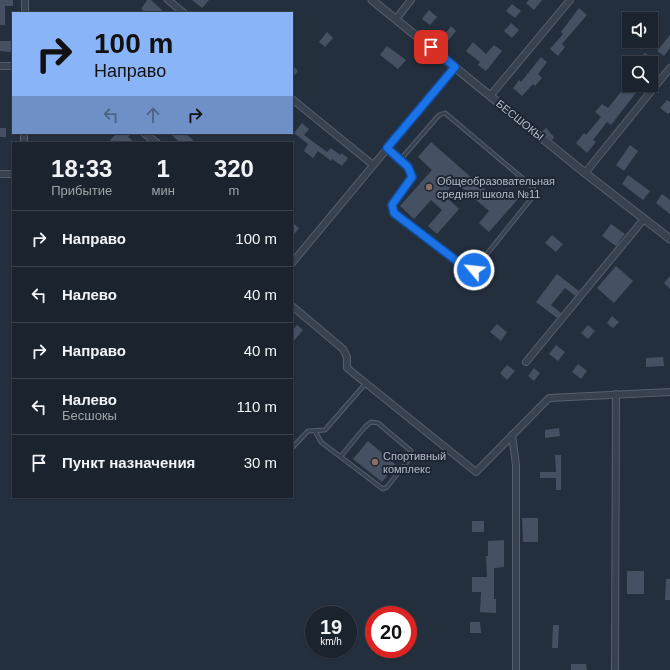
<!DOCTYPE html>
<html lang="ru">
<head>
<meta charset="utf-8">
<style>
	:root { --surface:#1b232e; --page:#242b36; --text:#f1f3f6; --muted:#a0a4aa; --line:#39404a }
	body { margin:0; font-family:Helvetica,sans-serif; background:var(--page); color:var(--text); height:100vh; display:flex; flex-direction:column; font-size:15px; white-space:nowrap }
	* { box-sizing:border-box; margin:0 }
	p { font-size:13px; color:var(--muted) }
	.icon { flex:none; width:22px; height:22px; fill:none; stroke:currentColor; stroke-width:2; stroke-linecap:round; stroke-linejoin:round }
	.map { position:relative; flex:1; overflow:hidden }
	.side { position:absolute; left:12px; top:142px; width:281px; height:356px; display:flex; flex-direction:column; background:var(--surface); border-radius:0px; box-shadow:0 1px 3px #0004,0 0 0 1px var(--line) }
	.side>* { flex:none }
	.top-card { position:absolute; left:12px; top:12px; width:281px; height:122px; border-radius:0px; box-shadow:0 1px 3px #0004,0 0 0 1px var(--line); background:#8ab4f8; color:#111; overflow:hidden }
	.fabs { position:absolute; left:622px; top:12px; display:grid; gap:8px }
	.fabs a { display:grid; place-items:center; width:36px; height:36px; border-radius:0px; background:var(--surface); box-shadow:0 1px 3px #0004,0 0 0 1px var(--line); font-size:20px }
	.speed { position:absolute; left:305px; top:606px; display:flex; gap:8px; font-size:20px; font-weight:700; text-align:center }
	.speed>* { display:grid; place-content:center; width:52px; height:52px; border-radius:50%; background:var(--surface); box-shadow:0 1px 3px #0004,0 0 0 1px var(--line); line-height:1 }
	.speed small { font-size:10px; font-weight:400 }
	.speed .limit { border:6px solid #d22; background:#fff; color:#111 }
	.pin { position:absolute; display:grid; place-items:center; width:34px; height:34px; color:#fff; margin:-17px; border-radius:8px; box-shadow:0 2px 6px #0006 }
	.me { position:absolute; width:44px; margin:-22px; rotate:298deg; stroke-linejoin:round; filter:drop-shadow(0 0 3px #0008) }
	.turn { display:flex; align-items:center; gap:14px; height:84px; padding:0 16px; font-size:18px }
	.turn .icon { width:52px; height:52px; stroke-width:2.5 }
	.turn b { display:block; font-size:28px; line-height:34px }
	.lanes { display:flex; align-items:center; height:38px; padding:0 16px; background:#0003; justify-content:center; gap:20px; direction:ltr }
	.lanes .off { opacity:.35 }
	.eta { display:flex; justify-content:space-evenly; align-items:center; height:68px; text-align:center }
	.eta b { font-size:24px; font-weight:700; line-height:28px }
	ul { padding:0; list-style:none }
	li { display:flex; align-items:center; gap:12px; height:56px; padding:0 16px; border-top:1px solid var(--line) }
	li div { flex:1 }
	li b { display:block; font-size:15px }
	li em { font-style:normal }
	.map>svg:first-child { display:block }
	.building { fill:#455162 }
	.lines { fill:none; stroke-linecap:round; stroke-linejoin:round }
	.service-casing { stroke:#565f6c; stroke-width:5 }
	.minor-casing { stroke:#565f6c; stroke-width:8 }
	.tertiary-casing { stroke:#565f6c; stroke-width:9 }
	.service { stroke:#38414e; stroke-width:3 }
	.minor { stroke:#38414e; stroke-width:6 }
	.tertiary { stroke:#38414e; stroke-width:7 }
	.route-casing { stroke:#114b97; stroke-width:10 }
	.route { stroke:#1a73e8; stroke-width:7 }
	.education-dot { fill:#8d6e63; stroke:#1d2633; stroke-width:1.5 }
	.labels { text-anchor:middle; stroke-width:4; stroke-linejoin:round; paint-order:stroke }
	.street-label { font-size:11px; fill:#b4bcc9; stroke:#1d2633 }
	.poi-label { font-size:11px; fill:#b4bcc9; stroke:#1d2633; text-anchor:start }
</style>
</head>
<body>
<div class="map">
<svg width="670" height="670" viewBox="0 0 670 670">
	<rect width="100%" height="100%" fill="#242f3e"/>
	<g class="building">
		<polygon points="0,0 13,0 13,6 5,6 5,25 0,25"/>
		<polygon points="147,0 151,0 165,13 146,13 141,9"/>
		<polygon points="192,0 209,0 202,8"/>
		<polygon points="529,0 542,0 534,10 526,3"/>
		<polygon points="512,4 521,11 515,18 506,11"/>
		<polygon points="579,8 587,15 562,44 565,47 558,56 550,49 563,34 561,32"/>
		<polygon points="429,10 437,17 430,25 422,19"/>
		<polygon points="511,23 519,30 512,38 504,31"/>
		<polygon points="451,26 456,31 444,46 439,42"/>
		<polygon points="327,32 333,38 325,47 319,42"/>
		<polygon points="670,35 670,48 664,56 657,51"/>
		<polygon points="0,41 12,41 11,52 0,51"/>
		<polygon points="473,42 486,54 494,45 502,51 486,71 478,65 480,62 466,51"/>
		<polygon points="387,46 406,60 398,69 380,55"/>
		<polygon points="645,53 658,65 651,73 651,63 636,63"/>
		<polygon points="541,57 547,62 538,74 542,78 535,86 533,84 522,96 513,88 519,80 521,82"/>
		<polygon points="292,65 298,71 292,78"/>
		<polygon points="631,85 642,85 611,125 607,122 593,140 596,142 587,153 576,143 584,133 586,135 601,117 595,112 602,104 608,108 621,92 624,94"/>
		<polygon points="667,100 670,102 670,112 668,114 660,108"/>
		<polygon points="302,123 309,129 304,135 327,152 331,148 340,155 341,153 348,158 342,166 332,159 331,161 318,151 313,158 304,151 308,144 294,133"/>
		<rect x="0" y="128" width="6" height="9"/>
		<polygon points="546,128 554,137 552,140 542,132"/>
		<polygon points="117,133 127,133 130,135 128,137 135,143 113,143 110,140"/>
		<polygon points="169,133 185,133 196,143 181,143"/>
		<polygon points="431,142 497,200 506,189 518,199 489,232 479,223 489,211 455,182 444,195 459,209 437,234 428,226 442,210 431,200 414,219 400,206 432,170 418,157"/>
		<polygon points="630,145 638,151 624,171 616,165"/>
		<polygon points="628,175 650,191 643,200 622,184"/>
		<polygon points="662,194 670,200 670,214 656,203"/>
		<polygon points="292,222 299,228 292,237"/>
		<polygon points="611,224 625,234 616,246 602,236"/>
		<polygon points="552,235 563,244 556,252 545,243"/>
		<polygon points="616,266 633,281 614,303 597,288"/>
		<polygon points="557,274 579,291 575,296 565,288 551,305 561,313 557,318 536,302"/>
		<polygon points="670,276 670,289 664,283"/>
		<polygon points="612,316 619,322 613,328 607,323"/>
		<polygon points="497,324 507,332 501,341 490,332"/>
		<polygon points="297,325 303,330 292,343 292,331"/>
		<polygon points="588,325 595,331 588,339 581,333"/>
		<polygon points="556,345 565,352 558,361 549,354"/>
		<polygon points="663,357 664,366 646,367 646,358"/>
		<polygon points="578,364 587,371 581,379 572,372"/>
		<polygon points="507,365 515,371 507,380 500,373"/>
		<polygon points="534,368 540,373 534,381 528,376"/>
		<polygon points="559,428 560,436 545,438 545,430"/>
		<polygon points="368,441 396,465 382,482 353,459"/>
		<polygon points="555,455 561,455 561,490 556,490 556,478 540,478 540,472 556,472"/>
		<polygon points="522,518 538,518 538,542 523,542"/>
		<rect x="472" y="521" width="12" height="11"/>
		<polygon points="504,540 504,567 494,568 494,599 496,599 496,613 480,612 481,592 472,592 472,577 487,577 486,556 488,556 488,541"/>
		<rect x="627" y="571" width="17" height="23"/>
		<polygon points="666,579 670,579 670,600 665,600"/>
		<polygon points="470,622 480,622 481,633 470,633"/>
		<polygon points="553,625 559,625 558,648 552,648"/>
		<polygon points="571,664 586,664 587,670 571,670"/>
	</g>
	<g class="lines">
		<defs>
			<g id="service">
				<polyline points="387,149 408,167 412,177 392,205 394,213 466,268 474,270 535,194 533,187 445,113 439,115 400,160"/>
				<polyline points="315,431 321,442 383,489 387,487 411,457 411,451 378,423 371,422 365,427 341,456"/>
				<polyline points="292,448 308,431 325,430 366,383"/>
			</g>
			<g id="minor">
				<polyline points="168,0 184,13"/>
				<polyline points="25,13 25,0"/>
				<polyline points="396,19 411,0"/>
				<polyline points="0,66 13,66"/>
				<polyline points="490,96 570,0"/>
				<polyline points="292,99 373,165"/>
				<polyline points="144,133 157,143"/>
				<polyline points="24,143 24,133"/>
				<polyline points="585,173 670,68"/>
				<polyline points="0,174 13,174"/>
				<polyline points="292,263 455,67"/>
				<polyline points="292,306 343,349 347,357 347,368 476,472 549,398 670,392"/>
				<polyline points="526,362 644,219"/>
				<polyline points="512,435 516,465 516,670"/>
				<polyline points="615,670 616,394"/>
			</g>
			<polyline id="tertiary" points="372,0 585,173 670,239"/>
		</defs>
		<use href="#service" class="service-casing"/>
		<use href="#minor" class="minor-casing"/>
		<use href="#tertiary" class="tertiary-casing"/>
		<use href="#service" class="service"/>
		<use href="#minor" class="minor"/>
		<use href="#tertiary" class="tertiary"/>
	</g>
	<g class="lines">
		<defs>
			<polyline id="route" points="431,47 455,67 387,148 408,167 412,177 392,205 394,213 466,268 474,270"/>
		</defs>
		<use href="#route" class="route-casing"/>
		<use href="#route" class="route"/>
	</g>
	<g class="education-dot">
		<circle cx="429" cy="187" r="4"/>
		<circle cx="375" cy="462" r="4"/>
	</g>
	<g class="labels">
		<g class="street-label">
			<text transform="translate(520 120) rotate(39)" y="4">БЕСШОКЫ</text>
		</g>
		<g class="poi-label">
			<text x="437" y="185">Общеобразовательная<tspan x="437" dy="13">средняя школа №11</tspan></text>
			<text x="383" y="460">Спортивный<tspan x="383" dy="13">комплекс</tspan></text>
		</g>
	</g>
</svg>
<div class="fabs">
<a><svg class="icon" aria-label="sound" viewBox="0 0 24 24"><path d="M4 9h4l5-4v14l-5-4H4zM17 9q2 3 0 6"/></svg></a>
<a><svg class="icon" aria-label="search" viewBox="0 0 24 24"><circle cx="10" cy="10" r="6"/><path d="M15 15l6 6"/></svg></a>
</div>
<div class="speed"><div>19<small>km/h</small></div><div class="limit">20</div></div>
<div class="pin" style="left:431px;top:47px;background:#d93025"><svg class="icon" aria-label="arrive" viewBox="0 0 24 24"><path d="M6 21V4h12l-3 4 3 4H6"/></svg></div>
<svg class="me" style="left:474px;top:270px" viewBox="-20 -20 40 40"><circle r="17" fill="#1a73e8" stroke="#fff" stroke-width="3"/><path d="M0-11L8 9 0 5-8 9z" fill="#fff"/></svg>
<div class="top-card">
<div class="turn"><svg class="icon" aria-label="right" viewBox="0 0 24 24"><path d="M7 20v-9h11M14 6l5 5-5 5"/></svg><div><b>100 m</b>Направо</div></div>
<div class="lanes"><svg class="icon off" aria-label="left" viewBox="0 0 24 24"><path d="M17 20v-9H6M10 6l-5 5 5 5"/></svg><svg class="icon off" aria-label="ahead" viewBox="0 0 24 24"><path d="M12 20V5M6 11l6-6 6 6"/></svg><svg class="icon" aria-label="right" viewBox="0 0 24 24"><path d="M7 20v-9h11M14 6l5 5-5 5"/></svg></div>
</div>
<section class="side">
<div class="eta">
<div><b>18:33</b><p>Прибытие</p></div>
<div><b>1</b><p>мин</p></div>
<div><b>320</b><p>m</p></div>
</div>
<ul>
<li><svg class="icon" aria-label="right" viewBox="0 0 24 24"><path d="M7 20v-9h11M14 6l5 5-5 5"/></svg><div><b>Направо</b></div><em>100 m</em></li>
<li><svg class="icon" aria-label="left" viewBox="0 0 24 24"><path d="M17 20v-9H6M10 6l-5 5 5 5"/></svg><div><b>Налево</b></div><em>40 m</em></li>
<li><svg class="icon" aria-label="right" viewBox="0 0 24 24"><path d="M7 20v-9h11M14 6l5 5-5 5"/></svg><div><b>Направо</b></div><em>40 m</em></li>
<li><svg class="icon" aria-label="left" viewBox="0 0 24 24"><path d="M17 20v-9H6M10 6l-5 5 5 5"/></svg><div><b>Налево</b><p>Бесшокы</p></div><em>110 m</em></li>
<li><svg class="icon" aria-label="arrive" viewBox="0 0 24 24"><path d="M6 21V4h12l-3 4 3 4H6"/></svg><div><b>Пункт назначения</b></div><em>30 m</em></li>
</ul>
</section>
</div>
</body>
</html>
